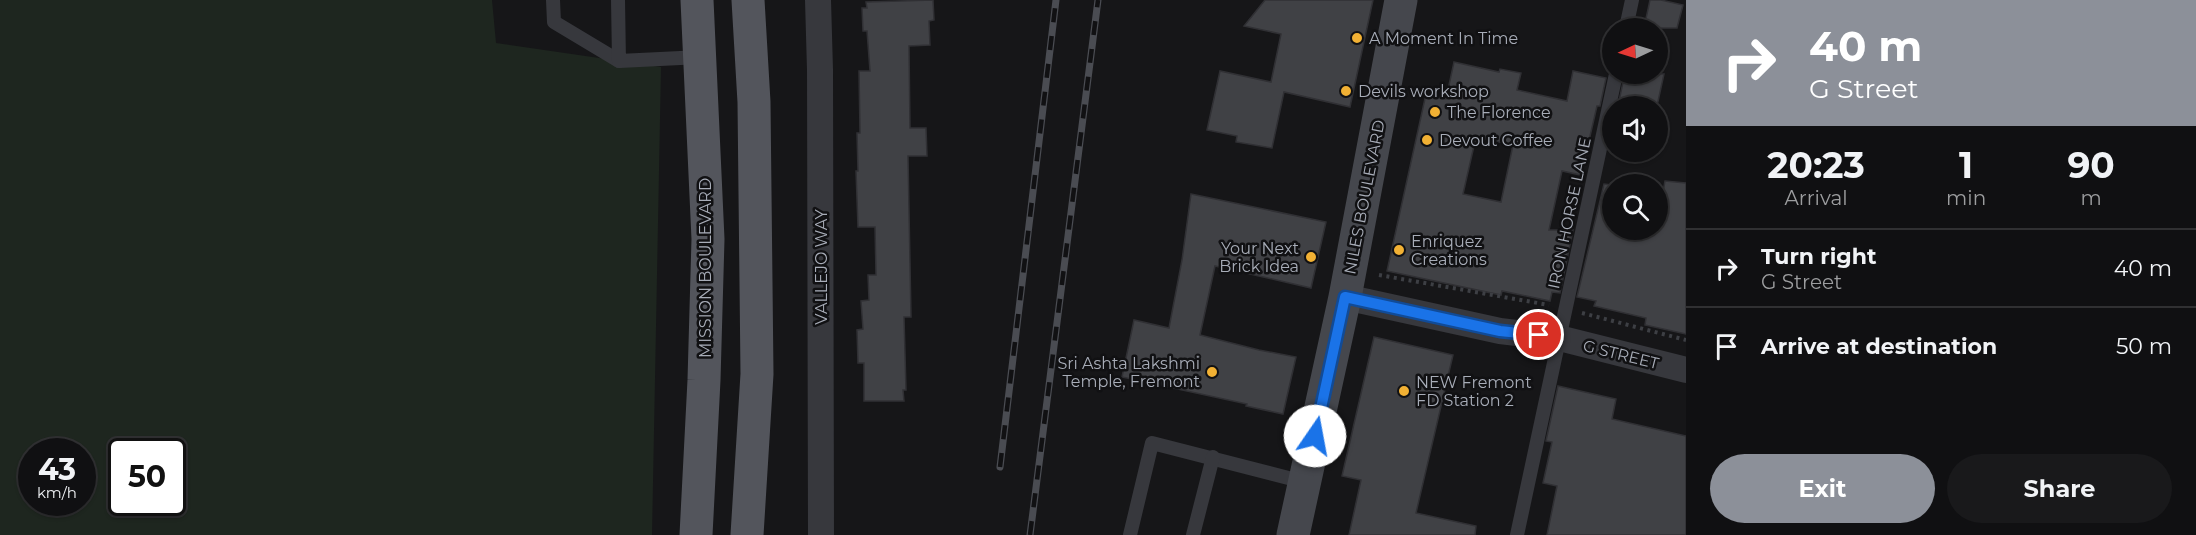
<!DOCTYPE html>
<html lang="en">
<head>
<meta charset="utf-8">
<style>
	:root { --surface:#101012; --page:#19191b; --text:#f1f3f6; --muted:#9c9d9f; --line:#303032; --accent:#8c9099 }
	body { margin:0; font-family:Montserrat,sans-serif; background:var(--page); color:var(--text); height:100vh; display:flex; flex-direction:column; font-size:22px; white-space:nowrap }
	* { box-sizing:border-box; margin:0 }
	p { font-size:20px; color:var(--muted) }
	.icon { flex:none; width:33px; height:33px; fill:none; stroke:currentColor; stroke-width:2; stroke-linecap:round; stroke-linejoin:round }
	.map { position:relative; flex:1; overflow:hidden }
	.panel { display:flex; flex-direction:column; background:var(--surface); width:510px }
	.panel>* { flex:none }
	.hud { background:#8c9099; color:#fff; overflow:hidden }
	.needle { width:39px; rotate:266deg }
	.tools { position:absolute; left:1602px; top:18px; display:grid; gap:12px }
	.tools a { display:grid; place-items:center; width:66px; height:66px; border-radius:50%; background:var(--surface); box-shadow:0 2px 4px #0004,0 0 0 2px var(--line); font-size:30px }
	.speed { position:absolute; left:18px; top:438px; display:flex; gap:12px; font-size:30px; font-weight:700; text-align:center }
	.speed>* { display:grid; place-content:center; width:78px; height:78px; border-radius:50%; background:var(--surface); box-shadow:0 2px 4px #0004,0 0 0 2px var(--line); line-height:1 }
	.speed small { font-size:15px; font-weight:400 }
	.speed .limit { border:3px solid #111; border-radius:9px; background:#fff; color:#111 }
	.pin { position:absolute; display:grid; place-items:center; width:51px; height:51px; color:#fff; margin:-26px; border:3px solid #fff; border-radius:50%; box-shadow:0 2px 6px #0007 }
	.me { position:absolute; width:66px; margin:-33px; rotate:12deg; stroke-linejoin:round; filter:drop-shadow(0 0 4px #0008) }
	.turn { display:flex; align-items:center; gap:21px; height:126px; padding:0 24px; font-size:27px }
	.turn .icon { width:78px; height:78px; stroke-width:2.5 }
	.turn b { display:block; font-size:42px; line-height:51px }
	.eta { display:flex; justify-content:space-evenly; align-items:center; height:102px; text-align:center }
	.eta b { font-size:36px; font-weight:700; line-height:42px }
	.button { display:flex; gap:12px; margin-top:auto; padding:12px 24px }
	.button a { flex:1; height:69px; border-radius:36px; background:var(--accent); color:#fff; font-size:24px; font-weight:700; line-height:69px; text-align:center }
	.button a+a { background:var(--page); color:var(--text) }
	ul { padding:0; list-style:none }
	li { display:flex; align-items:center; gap:18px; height:78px; padding:0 24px; border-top:2px solid var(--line) }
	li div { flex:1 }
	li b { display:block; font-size:22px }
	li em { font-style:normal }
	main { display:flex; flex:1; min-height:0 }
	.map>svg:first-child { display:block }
	.green { fill:#1e261f; fill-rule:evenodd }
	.building { fill:#404145; stroke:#303034; stroke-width:1.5; fill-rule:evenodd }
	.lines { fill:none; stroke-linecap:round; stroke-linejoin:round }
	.path { stroke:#3d3f44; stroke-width:4; stroke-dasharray:3 4.5; stroke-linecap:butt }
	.service { stroke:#37383d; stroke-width:14 }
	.minor { stroke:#37383d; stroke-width:26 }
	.secondary { stroke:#45474d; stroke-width:33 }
	.primary { stroke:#53555c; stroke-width:33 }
	.rail-casing { stroke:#4a4c52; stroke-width:7 }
	.rail { stroke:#111113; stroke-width:4.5; stroke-dasharray:14; stroke-linecap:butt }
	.route-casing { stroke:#114b97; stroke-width:15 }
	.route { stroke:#1a73e8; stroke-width:10 }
	.poi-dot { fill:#f2b134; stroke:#111113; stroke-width:2 }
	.labels { text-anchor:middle; stroke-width:5; stroke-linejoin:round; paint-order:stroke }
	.poi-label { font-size:16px; fill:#a8adb8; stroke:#111113; text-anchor:start }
	.street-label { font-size:16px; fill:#a8adb8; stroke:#111113 }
</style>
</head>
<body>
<main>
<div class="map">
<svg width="1686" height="535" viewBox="0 0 1686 535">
	<rect width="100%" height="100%" fill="#161618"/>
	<path class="green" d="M0,0H492L496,43L661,67L652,535H0ZM32,452H82V502H32ZM122,452H172V502H122Z"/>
	<g class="building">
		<polygon points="933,0 934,20 929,21 930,45 909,46 910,128 926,128 927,156 908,156 911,317 904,317 906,390 903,390 904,401 864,401 864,363 858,363 857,330 863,329 861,301 869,300 868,275 876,275 875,227 858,227 856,171 858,171 857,133 860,133 859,71 870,71 867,31 863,31 862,8 867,8 866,2"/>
		<polygon points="1265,0 1373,0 1350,107 1284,92 1272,148 1236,142 1237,136 1207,130 1220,71 1271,82 1281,34 1244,26"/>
		<polygon points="1650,0 1661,0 1683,5 1677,28 1644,28"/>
		<path d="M1454,62L1499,72L1500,69L1521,73L1517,90L1567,101L1573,71L1606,78L1600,106H1597L1581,175L1562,171L1549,230H1573L1560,293L1552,292L1550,301L1502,291L1501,295L1387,271L1426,94L1446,99ZM1476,137L1513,145L1501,202L1463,194Z"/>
		<polygon points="1632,74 1664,74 1657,106 1618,106 1623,82 1630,83"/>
		<polygon points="1665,181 1686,183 1686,334 1645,325 1646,318 1594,306 1596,301 1577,297 1604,184 1612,185 1612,230 1658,230 1658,219"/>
		<polygon points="1191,194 1326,222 1311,288 1215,266 1200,335 1259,350 1296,357 1283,414 1246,406 1247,404 1122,377 1134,320 1169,328 1182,260"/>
		<polygon points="1374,337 1453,355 1416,513 1476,526 1475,535 1349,535 1361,480 1342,476"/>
		<polygon points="1558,386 1616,399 1612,419 1686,436 1686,535 1547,535 1557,486 1543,483 1552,442 1546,441"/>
	</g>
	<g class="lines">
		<g class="path">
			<polyline points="1379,275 1549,305"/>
			<polyline points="1582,313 1686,340"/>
		</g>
		<g class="service">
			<polyline points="553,0 554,22 619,61"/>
			<polyline points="618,0 619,61 701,57"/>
			<polyline points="1626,28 1632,0"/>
			<polyline points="1130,535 1152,443 1304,482"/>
			<polyline points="1193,535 1213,457"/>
			<polyline points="1517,535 1616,74"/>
		</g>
		<g class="minor">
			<polyline points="818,0 820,70 821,535"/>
			<polyline points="1345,297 1500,331 1559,338 1686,370"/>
		</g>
		<polyline class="secondary" points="1293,535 1345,297 1401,0"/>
		<g class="primary">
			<polyline points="696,535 704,380 708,239 697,0"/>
			<polyline points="747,535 757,374 754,102 748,0"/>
		</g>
		<defs>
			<g id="rail">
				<polyline points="1000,467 1056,0"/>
				<polyline points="1030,535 1098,0"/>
			</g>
		</defs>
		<use href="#rail" class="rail-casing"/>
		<use href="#rail" class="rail"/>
	</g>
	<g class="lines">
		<defs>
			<polyline id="route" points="1315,436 1345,297 1500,331 1539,335"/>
		</defs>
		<use href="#route" class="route-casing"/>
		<use href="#route" class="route"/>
	</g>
	<g class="poi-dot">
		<circle cx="1357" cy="38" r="6"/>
		<circle cx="1346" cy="91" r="6"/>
		<circle cx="1435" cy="112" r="6"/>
		<circle cx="1427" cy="140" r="6"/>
		<circle cx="1399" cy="250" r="6"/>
		<circle cx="1311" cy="257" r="6"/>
		<circle cx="1212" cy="372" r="6"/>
		<circle cx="1404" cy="391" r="6"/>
	</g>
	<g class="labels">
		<g class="poi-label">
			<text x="1369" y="44">A Moment In Time</text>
			<text x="1358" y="97">Devils workshop</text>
			<text x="1447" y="118">The Florence</text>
			<text x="1439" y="146">Devout Coffee</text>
			<text x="1411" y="247">Enriquez<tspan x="1411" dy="18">Creations</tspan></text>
			<text x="1299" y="254" text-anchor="end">Your Next<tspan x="1299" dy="18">Brick Idea</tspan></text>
			<text x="1200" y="369" text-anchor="end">Sri Ashta Lakshmi<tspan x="1200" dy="18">Temple, Fremont</tspan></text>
			<text x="1416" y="388">NEW Fremont<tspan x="1416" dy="18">FD Station 2</tspan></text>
		</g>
		<g class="street-label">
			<text transform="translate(1364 197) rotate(-79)" y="6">NILES BOULEVARD</text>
			<text transform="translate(1569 213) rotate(-78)" y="6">IRON HORSE LANE</text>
			<text transform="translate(821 267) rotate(-90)" y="6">VALLEJO WAY</text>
			<text transform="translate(705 268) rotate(-90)" y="6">MISSION BOULEVARD</text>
			<text transform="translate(1621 354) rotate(14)" y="6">G STREET</text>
		</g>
	</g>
</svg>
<div class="tools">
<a><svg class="needle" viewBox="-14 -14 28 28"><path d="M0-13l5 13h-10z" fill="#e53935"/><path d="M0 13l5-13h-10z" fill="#9c9d9f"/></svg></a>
<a><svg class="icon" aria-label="sound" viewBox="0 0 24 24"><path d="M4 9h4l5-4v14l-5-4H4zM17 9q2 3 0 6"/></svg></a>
<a><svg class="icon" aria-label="search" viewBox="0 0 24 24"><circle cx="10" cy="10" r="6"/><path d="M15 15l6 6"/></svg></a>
</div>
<div class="speed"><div>43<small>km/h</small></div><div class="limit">50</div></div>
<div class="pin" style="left:1539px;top:335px;background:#d93025"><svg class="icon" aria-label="arrive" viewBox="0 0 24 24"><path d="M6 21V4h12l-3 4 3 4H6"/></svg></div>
<svg class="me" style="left:1315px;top:436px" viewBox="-20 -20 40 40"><circle r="19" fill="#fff"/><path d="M0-13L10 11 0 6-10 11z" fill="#1a73e8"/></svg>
</div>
<section class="panel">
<div class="hud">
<div class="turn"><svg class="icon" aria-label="right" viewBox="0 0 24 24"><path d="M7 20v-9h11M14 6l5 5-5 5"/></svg><div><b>40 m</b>G Street</div></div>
</div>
<div class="eta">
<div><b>20:23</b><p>Arrival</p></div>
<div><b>1</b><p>min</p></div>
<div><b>90</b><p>m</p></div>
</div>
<ul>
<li><svg class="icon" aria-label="right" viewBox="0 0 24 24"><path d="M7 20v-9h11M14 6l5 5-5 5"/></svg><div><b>Turn right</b><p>G Street</p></div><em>40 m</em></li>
<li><svg class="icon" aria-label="arrive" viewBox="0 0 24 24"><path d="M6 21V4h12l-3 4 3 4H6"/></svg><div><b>Arrive at destination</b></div><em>50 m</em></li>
</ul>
<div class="button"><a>Exit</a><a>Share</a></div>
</section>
</main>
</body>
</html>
